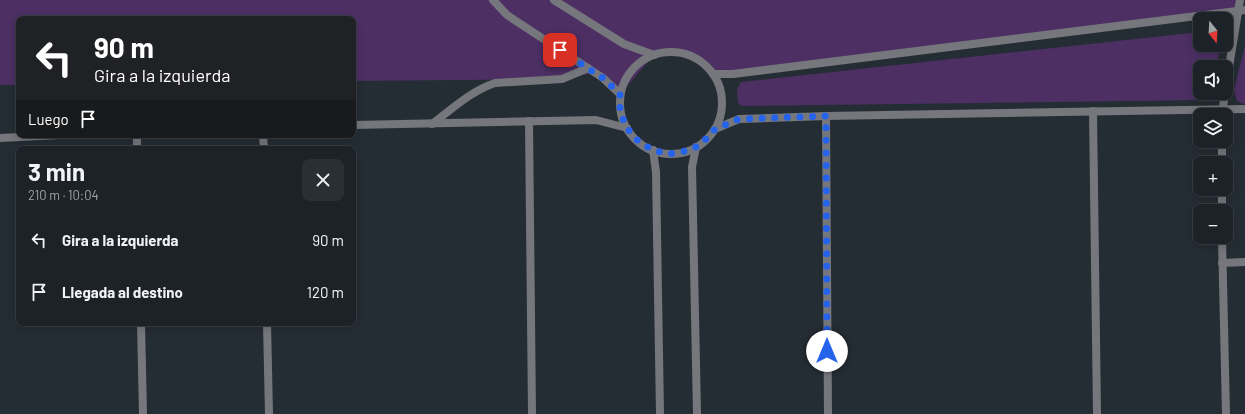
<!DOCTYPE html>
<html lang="es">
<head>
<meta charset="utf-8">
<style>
	:root { --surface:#1c2227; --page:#292f33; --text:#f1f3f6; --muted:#a0a4a7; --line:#3a3f44 }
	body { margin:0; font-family:Barlow,sans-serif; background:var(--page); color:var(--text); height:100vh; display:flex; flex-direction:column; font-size:15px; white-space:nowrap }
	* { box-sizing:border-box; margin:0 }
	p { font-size:13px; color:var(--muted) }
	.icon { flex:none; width:22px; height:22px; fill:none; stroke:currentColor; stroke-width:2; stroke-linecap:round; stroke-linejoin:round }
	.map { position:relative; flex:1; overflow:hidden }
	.details { position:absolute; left:16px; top:146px; width:340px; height:180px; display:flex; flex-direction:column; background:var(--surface); border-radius:8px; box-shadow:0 2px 10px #0003,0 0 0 1px var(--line) }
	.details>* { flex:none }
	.banner { position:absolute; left:16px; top:16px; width:340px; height:122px; border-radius:8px; box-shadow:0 2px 10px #0003,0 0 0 1px var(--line); background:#202124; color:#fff; overflow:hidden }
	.needle { width:26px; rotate:162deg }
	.tools { position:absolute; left:1193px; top:12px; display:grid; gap:8px }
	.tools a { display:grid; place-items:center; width:40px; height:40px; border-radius:8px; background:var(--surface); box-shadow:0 2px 10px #0003,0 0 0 1px var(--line); font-size:20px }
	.pin { position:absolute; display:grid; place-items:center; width:34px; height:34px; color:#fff; margin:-17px; border-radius:8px; box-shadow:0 2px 6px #0006 }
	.me { position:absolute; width:44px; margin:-22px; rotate:0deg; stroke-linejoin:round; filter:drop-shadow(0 0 3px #0008) }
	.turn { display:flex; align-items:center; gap:14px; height:84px; padding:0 12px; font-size:18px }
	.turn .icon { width:52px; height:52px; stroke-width:2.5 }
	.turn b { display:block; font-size:28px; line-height:34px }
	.then { display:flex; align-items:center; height:38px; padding:0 12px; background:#0003; gap:8px; font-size:15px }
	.round { display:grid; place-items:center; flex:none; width:42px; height:42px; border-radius:8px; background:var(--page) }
	.head { display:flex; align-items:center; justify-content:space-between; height:68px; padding:0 12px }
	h1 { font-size:24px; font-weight:700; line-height:30px }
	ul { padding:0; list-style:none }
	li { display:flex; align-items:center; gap:12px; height:52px; padding:0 12px }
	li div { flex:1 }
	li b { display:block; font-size:15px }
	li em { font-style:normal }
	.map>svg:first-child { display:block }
	.green { fill:#4d2f64 }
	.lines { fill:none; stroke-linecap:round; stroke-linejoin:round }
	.minor { stroke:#76777c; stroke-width:8 }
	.route { stroke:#2563eb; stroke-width:7; stroke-dasharray:0 12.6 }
</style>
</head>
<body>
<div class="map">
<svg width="1245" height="414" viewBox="0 0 1245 414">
	<rect width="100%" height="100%" fill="#252d34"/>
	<g class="green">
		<polygon points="0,0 1240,0 1239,11 713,74 687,54 654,55 620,94 594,73 562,79 353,81 353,19 19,19 19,85 0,85"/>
		<polygon points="1200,32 1200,45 1221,45 1216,67 1200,67 1200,93 1209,93 1203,100 742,106 738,103 737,89 741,82"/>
		<polygon points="1245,45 1245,104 1244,104 1237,101 1234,90"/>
	</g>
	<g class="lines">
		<g class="minor">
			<polyline points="493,0 507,15 603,78 620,94"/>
			<polyline points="554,0 624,44 654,55"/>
			<circle cx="671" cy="103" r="51"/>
			<polyline points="713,74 733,74 1245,10"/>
			<polyline points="1226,85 1240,0"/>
			<polyline points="1093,111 1097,414"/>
			<polyline points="1222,114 1225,93"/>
			<polyline points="826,116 828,414"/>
			<polyline points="529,121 532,414"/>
			<path d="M432,124C452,109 471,91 495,83L562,79L588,68"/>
			<polyline points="353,125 596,120 627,128"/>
			<polyline points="715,129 739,119 826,116 1245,109"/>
			<polyline points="137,135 137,149"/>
			<polyline points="263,135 264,149"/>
			<polyline points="0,138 60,135"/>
			<polyline points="1222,141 1222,163"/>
			<polyline points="696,147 692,167 697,414"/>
			<polyline points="653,150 656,172 660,414"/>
			<polyline points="1222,189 1222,211"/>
			<polyline points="1222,237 1226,414"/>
			<polyline points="1222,263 1245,262"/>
			<polyline points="141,323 143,414"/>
			<polyline points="267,323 269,414"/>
		</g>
	</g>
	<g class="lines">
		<polyline class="route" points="560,50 603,78 620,94 620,112 627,128 638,141 653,150 668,154 682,152 696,147 706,139 715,129 739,119 826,116 827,351"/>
	</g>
</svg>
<div class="tools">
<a><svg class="needle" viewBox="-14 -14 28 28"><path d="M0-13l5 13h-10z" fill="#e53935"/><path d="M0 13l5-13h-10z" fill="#a0a4a7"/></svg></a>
<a><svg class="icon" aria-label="sound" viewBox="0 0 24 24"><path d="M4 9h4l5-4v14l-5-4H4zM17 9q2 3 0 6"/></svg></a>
<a><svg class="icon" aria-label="layers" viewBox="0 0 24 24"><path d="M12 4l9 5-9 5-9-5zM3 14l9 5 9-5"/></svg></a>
<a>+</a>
<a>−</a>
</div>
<div class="pin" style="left:560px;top:50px;background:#d93025"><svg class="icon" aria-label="arrive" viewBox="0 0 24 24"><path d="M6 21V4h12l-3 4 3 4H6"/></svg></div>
<svg class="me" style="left:827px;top:351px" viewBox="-20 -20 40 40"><circle r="19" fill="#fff"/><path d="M0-13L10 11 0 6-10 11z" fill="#2563eb"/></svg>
<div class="banner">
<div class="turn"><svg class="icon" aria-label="left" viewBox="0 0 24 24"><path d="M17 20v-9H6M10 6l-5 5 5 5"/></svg><div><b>90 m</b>Gira a la izquierda</div></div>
<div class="then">Luego<svg class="icon" aria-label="arrive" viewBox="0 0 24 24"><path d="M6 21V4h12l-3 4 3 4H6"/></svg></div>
</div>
<section class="details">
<div class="head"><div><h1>3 min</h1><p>210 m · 10:04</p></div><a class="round"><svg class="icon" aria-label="close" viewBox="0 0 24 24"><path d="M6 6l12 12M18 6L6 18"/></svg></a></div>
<ul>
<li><svg class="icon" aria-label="left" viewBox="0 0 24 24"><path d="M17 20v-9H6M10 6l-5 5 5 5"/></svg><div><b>Gira a la izquierda</b></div><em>90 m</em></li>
<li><svg class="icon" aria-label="arrive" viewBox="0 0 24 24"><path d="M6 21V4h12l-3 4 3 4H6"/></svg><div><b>Llegada al destino</b></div><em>120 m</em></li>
</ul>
</section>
</div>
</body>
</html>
